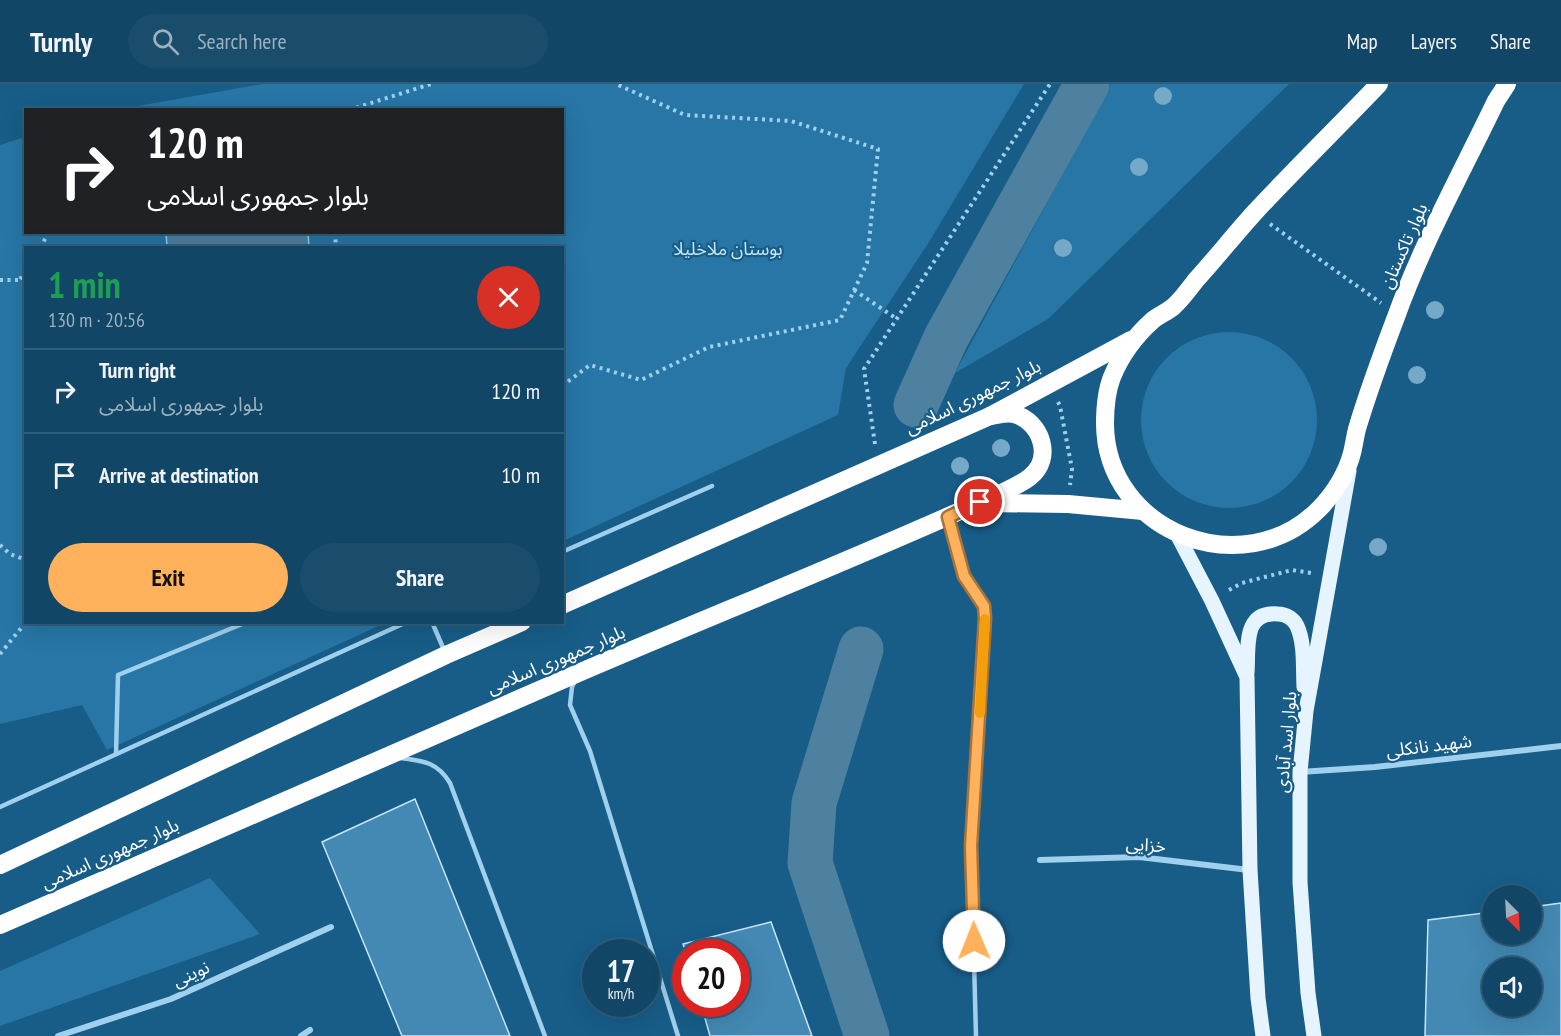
<!DOCTYPE html>
<html lang="en">
<head>
<meta charset="utf-8">
<style>
	:root { --surface:#114666; --page:#1a4d6c; --text:#f1f3f6; --muted:#9cb1bf; --line:#305e7a; --accent:#ffb25b }
	body { margin:0; font-family:"PT Sans Narrow","Noto Sans Arabic",sans-serif; background:var(--page); color:var(--text); height:100vh; display:flex; flex-direction:column; font-size:22px; white-space:nowrap }
	* { box-sizing:border-box; margin:0 }
	p { font-size:20px; color:var(--muted) }
	.icon { flex:none; width:33px; height:33px; fill:none; stroke:currentColor; stroke-width:2; stroke-linecap:round; stroke-linejoin:round }
	.map { position:relative; flex:1; overflow:hidden }
	.panel { position:absolute; left:24px; top:162px; width:540px; height:378px; display:flex; flex-direction:column; background:var(--surface); border-radius:0px; box-shadow:0 6px 24px #0002,0 0 0 2px var(--line) }
	.panel>* { flex:none }
	.hud { position:absolute; left:24px; top:24px; width:540px; height:126px; border-radius:0px; box-shadow:0 6px 24px #0002,0 0 0 2px var(--line); background:#202124; color:#fff; overflow:hidden }
	.needle { width:39px; rotate:156deg }
	.tools { position:absolute; left:1482px; top:801px; display:grid; gap:12px }
	.tools a { display:grid; place-items:center; width:60px; height:60px; border-radius:50%; background:var(--surface); box-shadow:0 6px 24px #0002,0 0 0 2px var(--line); font-size:30px }
	.speed { position:absolute; left:582px; top:855px; display:flex; gap:12px; font-size:30px; font-weight:700; text-align:center }
	.speed>* { display:grid; place-content:center; width:78px; height:78px; border-radius:50%; background:var(--surface); box-shadow:0 6px 24px #0002,0 0 0 2px var(--line); line-height:1 }
	.speed small { font-size:15px; font-weight:400 }
	.speed .limit { border:9px solid #d22; background:#fff; color:#111 }
	.pin { position:absolute; display:grid; place-items:center; width:51px; height:51px; color:#fff; margin:-26px; border:3px solid #fff; border-radius:50%; box-shadow:0 2px 6px #0007 }
	.me { position:absolute; width:66px; margin:-33px; rotate:359deg; stroke-linejoin:round; filter:drop-shadow(0 0 4px #0008) }
	.turn { display:flex; align-items:center; gap:21px; height:126px; padding:0 24px; font-size:27px }
	.turn .icon { width:78px; height:78px; stroke-width:2.5 }
	.turn b { display:block; font-size:42px; line-height:51px }
	.round { display:grid; place-items:center; flex:none; width:63px; height:63px; border-radius:32px; background:var(--page) }
	.head { display:flex; align-items:center; justify-content:space-between; height:102px; padding:0 24px }
	h1 { font-size:36px; font-weight:600; line-height:45px; color:#1e9e55 }
	.primary-button { display:flex; gap:12px; margin-top:auto; padding:12px 24px }
	.primary-button a { flex:1; height:69px; border-radius:36px; background:var(--accent); color:#111; font-size:24px; font-weight:600; line-height:69px; text-align:center }
	.primary-button a+a { background:var(--page); color:var(--text) }
	ul { padding:0; list-style:none }
	li { display:flex; align-items:center; gap:18px; height:84px; padding:0 24px; border-top:2px solid var(--line) }
	li div { flex:1 }
	li b { display:block; font-size:22px }
	li em { font-style:normal }
	header { display:flex; align-items:center; gap:36px; box-sizing:border-box; height:84px; padding:0 30px; background:var(--surface); border-bottom:2px solid var(--line) }
	header strong { font-size:28px }
	nav { display:flex; gap:33px; margin-inline-start:auto; font-size:21px }
	.search { width:420px; height:54px; background:var(--page); display:flex; align-items:center; gap:15px; box-sizing:border-box; padding:0 21px; border-radius:33px; color:var(--muted); font-size:22px }
	.map>svg:first-child { display:block }
	.green { fill:#2776a6 }
	.water { fill:#4e80a0; stroke:#91cef0; stroke-width:1.5 }
	.lines { fill:none; stroke-linecap:round; stroke-linejoin:round }
	.river { stroke:#4e80a0; stroke-width:45 }
	.building { fill:#4489b3; stroke:#c4e6fa; stroke-width:1.5; fill-rule:evenodd }
	.path { stroke:#9fd0ee; stroke-width:4; stroke-dasharray:3 4.5; stroke-linecap:butt }
	.lane { stroke:#9fd0ee; stroke-width:4.5 }
	.street { stroke:#9fd0ee; stroke-width:6 }
	.primary { stroke:#e5f4ff; stroke-width:15 }
	.highway { stroke:#fff; stroke-width:18 }
	.tree { fill:#76a8c7 }
	.route-casing { stroke:#a6743b; stroke-width:15 }
	.route { stroke:#ffb25b; stroke-width:10 }
	.slow { stroke:#f59e0b; stroke-width:10 }
	.labels { text-anchor:middle; stroke-width:4.5; stroke-linejoin:round; paint-order:stroke }
	.street-label { font-size:18px; fill:#fff; stroke:#175d88 }
	.park-label { font-size:18px; fill:#c4e6fa; stroke:#175d88 }
</style>
</head>
<body>
<header>
<strong>Turnly</strong>
<div class="search"><svg class="icon" aria-label="search" viewBox="0 0 24 24"><circle cx="10" cy="10" r="6"/><path d="M15 15l6 6"/></svg>Search here</div>
<nav><a>Map</a><a>Layers</a><a>Share</a></nav>
</header>
<div class="map">
<svg width="1561" height="952" viewBox="0 0 1561 952">
	<rect width="100%" height="100%" fill="#175d88"/>
	<g class="green">
		<polygon points="262,0 1024,0 929,158 846,284 838,331 563,457 562,164 26,164 26,538 385,539 107,666 82,621 0,640 0,61 25,53 26,148 562,148 562,26 121,25"/>
		<polygon points="1111,0 1289,0 1048,235 955,289"/>
		<circle cx="1229" cy="336" r="88"/>
		<polygon points="210,794 260,850 0,942 0,887"/>
	</g>
	<polygon class="water" points="166,149 308,149 309,163 167,163"/>
	<g class="lines">
		<g class="river">
			<polyline points="916,321 946,254 1087,0"/>
			<polyline points="861,565 814,719 810,779 867,952"/>
		</g>
	</g>
	<g class="building">
		<polygon points="415,715 510,952 402,952 322,758"/>
		<path d="M1561,819V952H1425L1428,836L1492,828V850H1532V823ZM1492,884H1532V922H1492Z"/>
		<polygon points="771,838 812,952 710,952 701,920 736,920 736,868 686,868 683,860"/>
	</g>
	<g class="lines">
		<g class="path">
			<polyline points="349,26 431,0"/>
			<polyline points="1270,140 1381,219"/>
			<polyline points="335,148 336,164"/>
			<polyline points="40,164 49,148"/>
			<polyline points="20,195 26,187"/>
			<polyline points="0,196 26,196"/>
			<polyline points="854,206 897,235"/>
			<polyline points="562,302 590,281 641,296 709,263 840,236 867,179 878,65 791,37 685,31 616,0"/>
			<polyline points="1058,318 1060,322 1072,385 1070,401"/>
			<polyline points="875,360 864,285 1050,0"/>
			<polyline points="0,461 10,470 26,476"/>
			<polyline points="1229,506 1242,499 1292,486 1311,489"/>
			<polyline points="0,570 26,538"/>
		</g>
		<g class="lane">
			<polyline points="949,436 964,491 984,522 985,534 971,762 976,952"/>
			<polyline points="562,468 712,402"/>
			<polyline points="432,538 444,566"/>
			<polyline points="575,597 572,603 570,621 590,667 678,952"/>
			<polyline points="116,670 118,591 247,538"/>
			<path d="M400,674C424,677 437,678 450,699L545,952"/>
			<polyline points="0,723 407,538"/>
		</g>
		<g class="street">
			<polyline points="1300,688 1375,683 1561,662"/>
			<polyline points="1040,776 1139,773 1249,786"/>
			<polyline points="58,952 171,915 331,843"/>
			<polyline points="301,952 310,946"/>
		</g>
		<g class="primary">
			<polyline points="1177,450 1212,517 1247,593 1250,786 1258,914 1263,952"/>
			<path d="M1247,589C1249,564 1242,527 1278,530C1286,530 1294,535 1297,542C1305,559 1303,584 1304,603"/>
			<polyline points="1314,952 1308,909 1300,798 1300,688 1306,627 1349,387"/>
		</g>
		<g class="highway">
			<path d="M1379,0C1338,43 1295,85 1255,128C1235,150 1216,174 1196,196C1189,205 1182,215 1173,223C1167,228 1159,231 1153,236C1135,252 1121,271 1112,293C1106,308 1105,325 1105,340C1106,449 1244,501 1319,425C1334,410 1347,389 1352,369C1354,361 1355,353 1357,345C1368,308 1382,270 1396,233C1423,158 1462,88 1496,17L1507,0"/>
			<polyline points="985,419 1068,420 1143,427"/>
			<polyline points="562,521 990,332 1131,256"/>
			<polyline points="0,781 446,571 522,538"/>
			<path d="M0,841C194,756 388,671 583,587C711,532 842,480 969,423C986,416 1016,404 1030,393C1054,374 1041,337 1014,330C1006,328 998,331 990,332"/>
		</g>
	</g>
	<g class="tree">
		<circle cx="1163" cy="12" r="9"/>
		<circle cx="1139" cy="83" r="9"/>
		<circle cx="1063" cy="164" r="9"/>
		<circle cx="1435" cy="226" r="9"/>
		<circle cx="1417" cy="291" r="9"/>
		<circle cx="1001" cy="364" r="9"/>
		<circle cx="960" cy="382" r="9"/>
		<circle cx="1378" cy="463" r="9"/>
	</g>
	<g class="lines">
		<defs>
			<polyline id="route" points="974,857 971,762 985,534 984,522 964,492 948,433 980,418"/>
		</defs>
		<use href="#route" class="route-casing"/>
		<use href="#route" class="route"/>
		<polyline class="slow" points="980,629 985,535"/>
	</g>
	<g class="labels">
		<g class="street-label">
			<text transform="translate(1404 162) rotate(-66)" y="6">بلوار تاکستان</text>
			<text transform="translate(973 313) rotate(-26)" y="6">بلوار جمهوری اسلامی</text>
			<text transform="translate(556 576) rotate(-23)" y="6">بلوار جمهوری اسلامی</text>
			<text transform="translate(1286 658) rotate(-85)" y="6">بلوار اسد آبادی</text>
			<text transform="translate(1429 662) rotate(-7)" y="6">شهید نانکلی</text>
			<text transform="translate(1146 761) rotate(4)" y="6">خزایی</text>
			<text transform="translate(110 770) rotate(-24)" y="6">بلوار جمهوری اسلامی</text>
			<text transform="translate(191 890) rotate(-25)" y="6">نوینی</text>
		</g>
		<g class="park-label">
			<text x="728" y="171">بوستان ملاخلیلا</text>
		</g>
	</g>
</svg>
<div class="tools">
<a><svg class="needle" viewBox="-14 -14 28 28"><path d="M0-13l5 13h-10z" fill="#e53935"/><path d="M0 13l5-13h-10z" fill="#9cb1bf"/></svg></a>
<a><svg class="icon" aria-label="sound" viewBox="0 0 24 24"><path d="M4 9h4l5-4v14l-5-4H4zM17 9q2 3 0 6"/></svg></a>
</div>
<div class="speed"><div>17<small>km/h</small></div><div class="limit">20</div></div>
<div class="pin" style="left:980px;top:418px;background:#d93025"><svg class="icon" aria-label="arrive" viewBox="0 0 24 24"><path d="M6 21V4h12l-3 4 3 4H6"/></svg></div>
<svg class="me" style="left:974px;top:857px" viewBox="-20 -20 40 40"><circle r="19" fill="#fff"/><path d="M0-13L10 11 0 6-10 11z" fill="#ffb25b"/></svg>
<div class="hud">
<div class="turn"><svg class="icon" aria-label="right" viewBox="0 0 24 24"><path d="M7 20v-9h11M14 6l5 5-5 5"/></svg><div><b>120 m</b>بلوار جمهوری اسلامی</div></div>
</div>
<section class="panel">
<div class="head"><div><h1>1 min</h1><p>130 m · 20:56</p></div><a class="round" style="background:#d93025;color:#fff"><svg class="icon" aria-label="close" viewBox="0 0 24 24"><path d="M6 6l12 12M18 6L6 18"/></svg></a></div>
<ul>
<li><svg class="icon" aria-label="right" viewBox="0 0 24 24"><path d="M7 20v-9h11M14 6l5 5-5 5"/></svg><div><b>Turn right</b><p>بلوار جمهوری اسلامی</p></div><em>120 m</em></li>
<li><svg class="icon" aria-label="arrive" viewBox="0 0 24 24"><path d="M6 21V4h12l-3 4 3 4H6"/></svg><div><b>Arrive at destination</b></div><em>10 m</em></li>
</ul>
<div class="primary-button"><a>Exit</a><a>Share</a></div>
</section>
</div>
</body>
</html>
